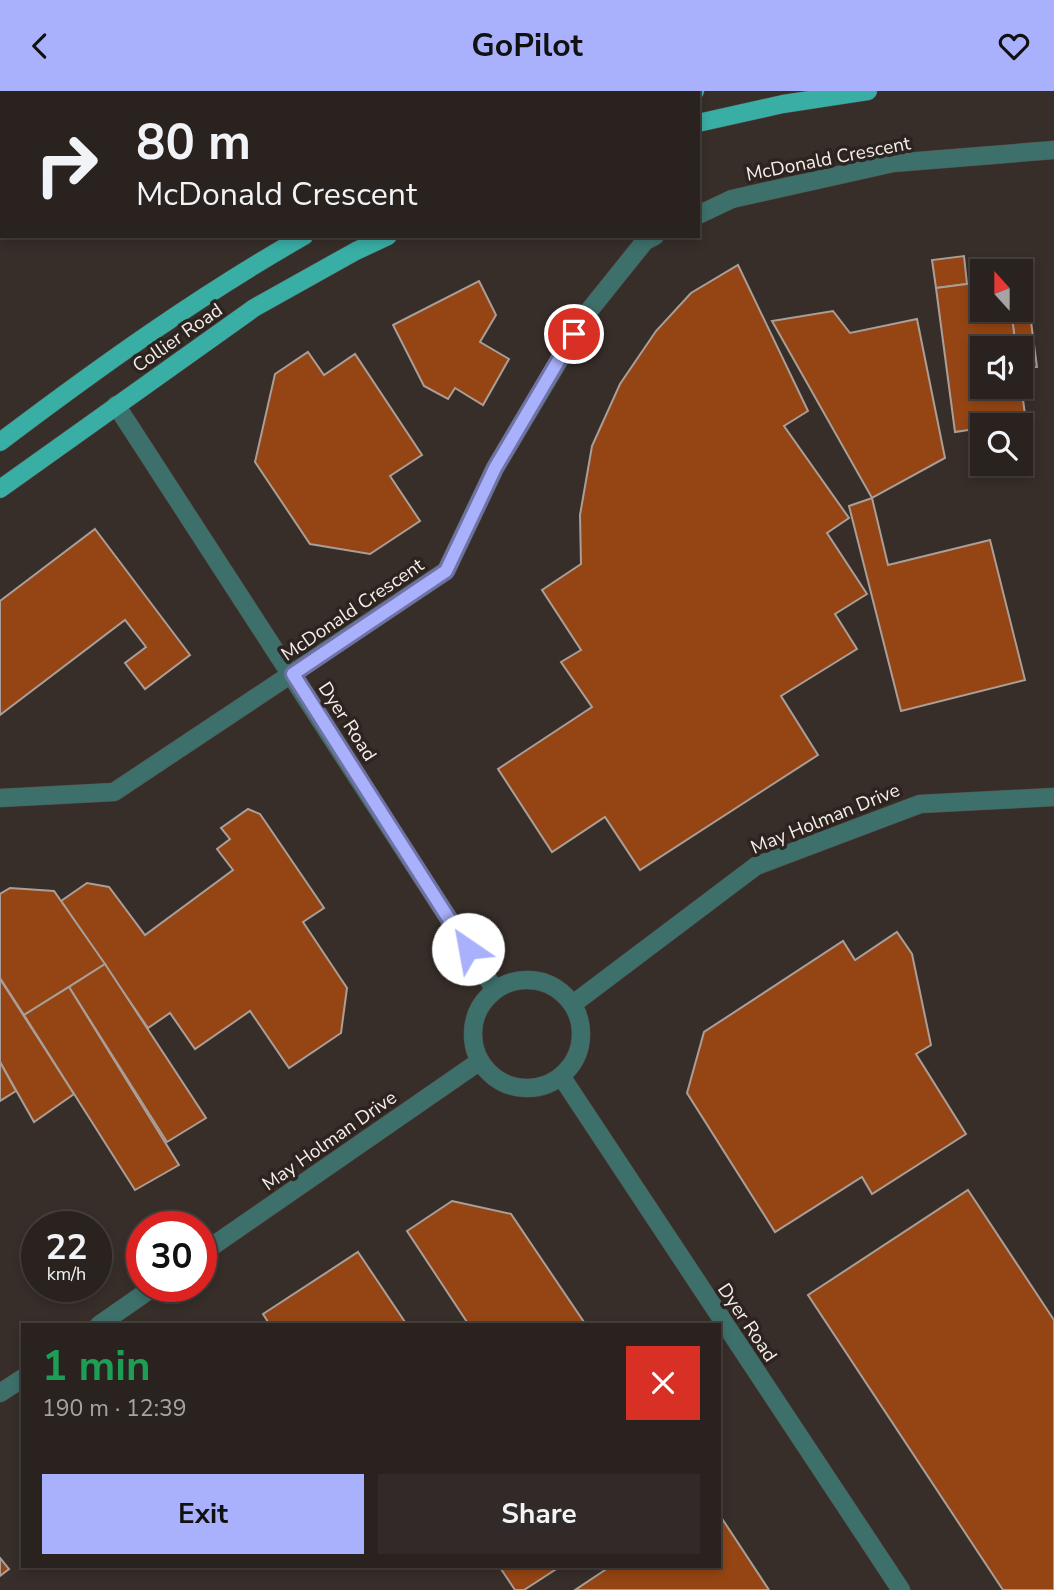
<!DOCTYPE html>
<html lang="en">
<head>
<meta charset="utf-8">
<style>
	:root { --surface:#29221f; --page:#312a28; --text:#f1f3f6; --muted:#a5a4a4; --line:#453f3d; --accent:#a9b0fc }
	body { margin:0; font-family:"Nunito Sans",sans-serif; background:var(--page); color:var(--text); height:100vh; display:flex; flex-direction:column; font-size:26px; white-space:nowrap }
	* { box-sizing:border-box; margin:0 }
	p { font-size:23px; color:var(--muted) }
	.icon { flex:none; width:38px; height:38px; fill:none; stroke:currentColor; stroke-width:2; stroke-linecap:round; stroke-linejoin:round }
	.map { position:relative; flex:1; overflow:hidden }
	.side { position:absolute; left:21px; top:1232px; width:700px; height:245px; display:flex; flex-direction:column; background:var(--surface); border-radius:0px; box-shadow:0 4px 10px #0003,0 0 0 2px var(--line) }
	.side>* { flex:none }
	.banner { position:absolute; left:0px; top:0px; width:700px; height:147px; box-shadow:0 4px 10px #0003,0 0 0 2px var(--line); background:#29221f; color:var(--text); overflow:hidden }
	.needle { width:46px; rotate:339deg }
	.controls { position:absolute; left:970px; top:168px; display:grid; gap:14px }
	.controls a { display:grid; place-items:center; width:63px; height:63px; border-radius:0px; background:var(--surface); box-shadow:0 4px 10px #0003,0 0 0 2px var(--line); font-size:35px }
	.speed { position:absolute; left:21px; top:1120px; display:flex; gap:14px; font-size:35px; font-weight:700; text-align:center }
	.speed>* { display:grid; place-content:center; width:91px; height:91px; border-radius:50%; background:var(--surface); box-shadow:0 4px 10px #0003,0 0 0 2px var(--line); line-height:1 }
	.speed small { font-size:18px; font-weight:400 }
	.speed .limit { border:10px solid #d22; background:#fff; color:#111 }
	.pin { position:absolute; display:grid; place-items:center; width:60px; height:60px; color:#fff; margin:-30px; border:4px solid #fff; border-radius:50%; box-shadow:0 2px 7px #0007 }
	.me { position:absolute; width:77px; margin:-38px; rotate:327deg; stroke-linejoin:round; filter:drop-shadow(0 0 5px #0008) }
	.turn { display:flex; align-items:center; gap:24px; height:147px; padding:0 21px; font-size:32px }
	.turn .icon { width:91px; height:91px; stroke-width:2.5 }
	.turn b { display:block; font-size:49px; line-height:60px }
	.round { display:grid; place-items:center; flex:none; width:74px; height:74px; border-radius:0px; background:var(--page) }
	.head { display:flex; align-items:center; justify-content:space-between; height:119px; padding:0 21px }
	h1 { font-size:42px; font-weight:700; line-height:52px; color:#1e9e55 }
	.button { display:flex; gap:14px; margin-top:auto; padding:14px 21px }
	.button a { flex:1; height:80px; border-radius:0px; background:var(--accent); color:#111; font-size:28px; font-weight:700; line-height:80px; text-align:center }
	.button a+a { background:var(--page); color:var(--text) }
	header { display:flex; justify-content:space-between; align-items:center; height:91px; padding:0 21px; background:var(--accent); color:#111; font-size:32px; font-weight:700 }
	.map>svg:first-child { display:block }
	.green { fill:#3c4215 }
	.building { fill:#944513; stroke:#aa9e98; stroke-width:2 }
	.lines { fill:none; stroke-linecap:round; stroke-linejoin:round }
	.street-casing { stroke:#554d48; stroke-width:19 }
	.primary-casing { stroke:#554d48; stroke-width:19 }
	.street { stroke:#3e706b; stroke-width:18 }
	.primary { stroke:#39aea5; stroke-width:18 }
	.route-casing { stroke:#6e72a4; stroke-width:18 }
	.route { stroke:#a9b0fc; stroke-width:12 }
	.labels { text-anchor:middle; stroke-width:7; stroke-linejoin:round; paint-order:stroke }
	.street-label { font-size:19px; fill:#f4eeeb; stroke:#2d2420 }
</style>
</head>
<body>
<header><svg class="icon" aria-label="back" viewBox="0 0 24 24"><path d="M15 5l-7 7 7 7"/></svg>GoPilot<svg class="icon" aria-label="heart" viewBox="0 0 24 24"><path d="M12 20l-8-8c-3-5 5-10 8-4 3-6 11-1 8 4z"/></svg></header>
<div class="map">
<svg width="1054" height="1499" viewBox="0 0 1054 1499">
	<rect width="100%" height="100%" fill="#372e29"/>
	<polygon class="green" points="414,0 641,0 642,2 414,2"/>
	<g class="building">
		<polygon points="128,0 282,0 283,2 128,2"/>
		<polygon points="964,165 967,193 936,197 932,169"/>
		<polygon points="738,174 808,320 784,335 849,427 827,442 867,503 835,523 857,558 781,605 818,664 640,779 605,726 552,761 498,678 592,616 561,571 581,559 542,499 581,473 580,424 592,355 620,293 656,240 691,202"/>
		<polygon points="1025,185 1037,276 1020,278 1020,257 1016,257 1011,219 1020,219 1020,186"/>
		<polygon points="479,190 496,224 480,251 509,268 483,314 455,297 448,308 424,295 393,234"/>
		<polygon points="982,191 982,219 1011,219 1016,257 982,257 982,296 1020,296 1020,286 1026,331 982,334 982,337 955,341 936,197"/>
		<polygon points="833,220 850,242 917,228 945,367 872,407 772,230"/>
		<polygon points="308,261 324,284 355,263 422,364 390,385 420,430 370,463 310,453 255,371 275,283"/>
		<polygon points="872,407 888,474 990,449 1025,589 901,620 849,415"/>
		<polygon points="95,438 190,564 145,598 125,572 146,556 125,529 0,624 0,510"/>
		<polygon points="248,718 260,723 324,817 303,831 347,897 341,942 289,977 250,920 195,958 170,922 148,937 61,810 87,792 109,796 145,844 233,779 217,758 230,748 221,737"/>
		<polygon points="10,797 54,800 105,873 24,924 0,887 0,803"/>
		<polygon points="897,841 912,863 931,954 916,963 966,1043 872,1103 862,1086 775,1141 687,1002 704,941 843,850 855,869"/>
		<polygon points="105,873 206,1027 167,1051 69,896"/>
		<polygon points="0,888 74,1003 34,1031 0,971"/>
		<polygon points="69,896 179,1074 135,1099 24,924"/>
		<polygon points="0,971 16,1000 0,1010"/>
		<polygon points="968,1099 1054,1229 1054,1499 1003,1499 808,1204"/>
		<polygon points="452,1110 511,1123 586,1234 469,1234 407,1140"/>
		<polygon points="358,1161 407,1234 270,1234 263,1223"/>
		<polygon points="719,1423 769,1499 575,1499 611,1475 719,1475"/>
		<polygon points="0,1467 9,1478 0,1485"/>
		<polygon points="499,1475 561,1475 524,1499 515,1499"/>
	</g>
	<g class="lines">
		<defs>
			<g id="street">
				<polyline points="698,124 732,108 893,72 1054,59"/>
				<polyline points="116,314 495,899"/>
				<polyline points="0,707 114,701 446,480 495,377 588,221 645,150 655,145"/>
				<circle cx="527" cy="943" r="54"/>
				<polyline points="573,913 756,775 920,713 1054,706"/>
				<polyline points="561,985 901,1499"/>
				<polyline points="201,1163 480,970"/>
				<polyline points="99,1234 155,1195"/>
				<polyline points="0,1302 23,1287"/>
			</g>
			<g id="primary">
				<polyline points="687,2 695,0"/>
				<polyline points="698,32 783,13 868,0"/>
				<path d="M0,351C98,277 197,206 304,145"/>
				<polyline points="0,398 254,217 356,160 388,145"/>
			</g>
		</defs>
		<use href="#street" class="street-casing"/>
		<use href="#primary" class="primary-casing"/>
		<use href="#street" class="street"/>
		<use href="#primary" class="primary"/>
	</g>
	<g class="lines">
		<defs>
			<polyline id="route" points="468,858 293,583 446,480 495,377 574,243"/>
		</defs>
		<use href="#route" class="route-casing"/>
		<use href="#route" class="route"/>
	</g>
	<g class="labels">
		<g class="street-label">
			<text transform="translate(828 67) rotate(-11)" y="7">McDonald Crescent</text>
			<text transform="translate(177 246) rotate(-35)" y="7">Collier Road</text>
			<text transform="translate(352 518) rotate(-34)" y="7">McDonald Crescent</text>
			<text transform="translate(348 630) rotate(57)" y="7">Dyer Road</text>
			<text transform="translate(825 727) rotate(-22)" y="7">May Holman Drive</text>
			<text transform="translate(329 1049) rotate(-35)" y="7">May Holman Drive</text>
			<text transform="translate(748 1231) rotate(56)" y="7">Dyer Road</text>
		</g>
	</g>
</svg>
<div class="controls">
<a><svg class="needle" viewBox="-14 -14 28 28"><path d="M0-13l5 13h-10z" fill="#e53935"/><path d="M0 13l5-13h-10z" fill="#a5a4a4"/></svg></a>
<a><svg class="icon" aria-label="sound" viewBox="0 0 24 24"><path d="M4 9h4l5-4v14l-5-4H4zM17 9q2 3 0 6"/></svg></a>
<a><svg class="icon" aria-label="search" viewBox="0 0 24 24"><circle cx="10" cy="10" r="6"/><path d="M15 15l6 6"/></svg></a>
</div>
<div class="speed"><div>22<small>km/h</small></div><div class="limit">30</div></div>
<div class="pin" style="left:574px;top:243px;background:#d93025"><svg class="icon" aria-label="arrive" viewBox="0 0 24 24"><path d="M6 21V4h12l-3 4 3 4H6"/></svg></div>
<svg class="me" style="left:468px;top:858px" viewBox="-20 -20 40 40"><circle r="19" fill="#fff"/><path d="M0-13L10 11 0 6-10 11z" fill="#a9b0fc"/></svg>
<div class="banner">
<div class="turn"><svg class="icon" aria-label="right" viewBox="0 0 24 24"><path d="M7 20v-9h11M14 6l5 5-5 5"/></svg><div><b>80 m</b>McDonald Crescent</div></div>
</div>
<section class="side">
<div class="head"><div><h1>1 min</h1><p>190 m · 12:39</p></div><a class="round" style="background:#d93025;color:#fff"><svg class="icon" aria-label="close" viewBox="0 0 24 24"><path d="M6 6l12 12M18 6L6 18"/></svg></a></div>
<div class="button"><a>Exit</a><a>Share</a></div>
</section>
</div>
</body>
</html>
